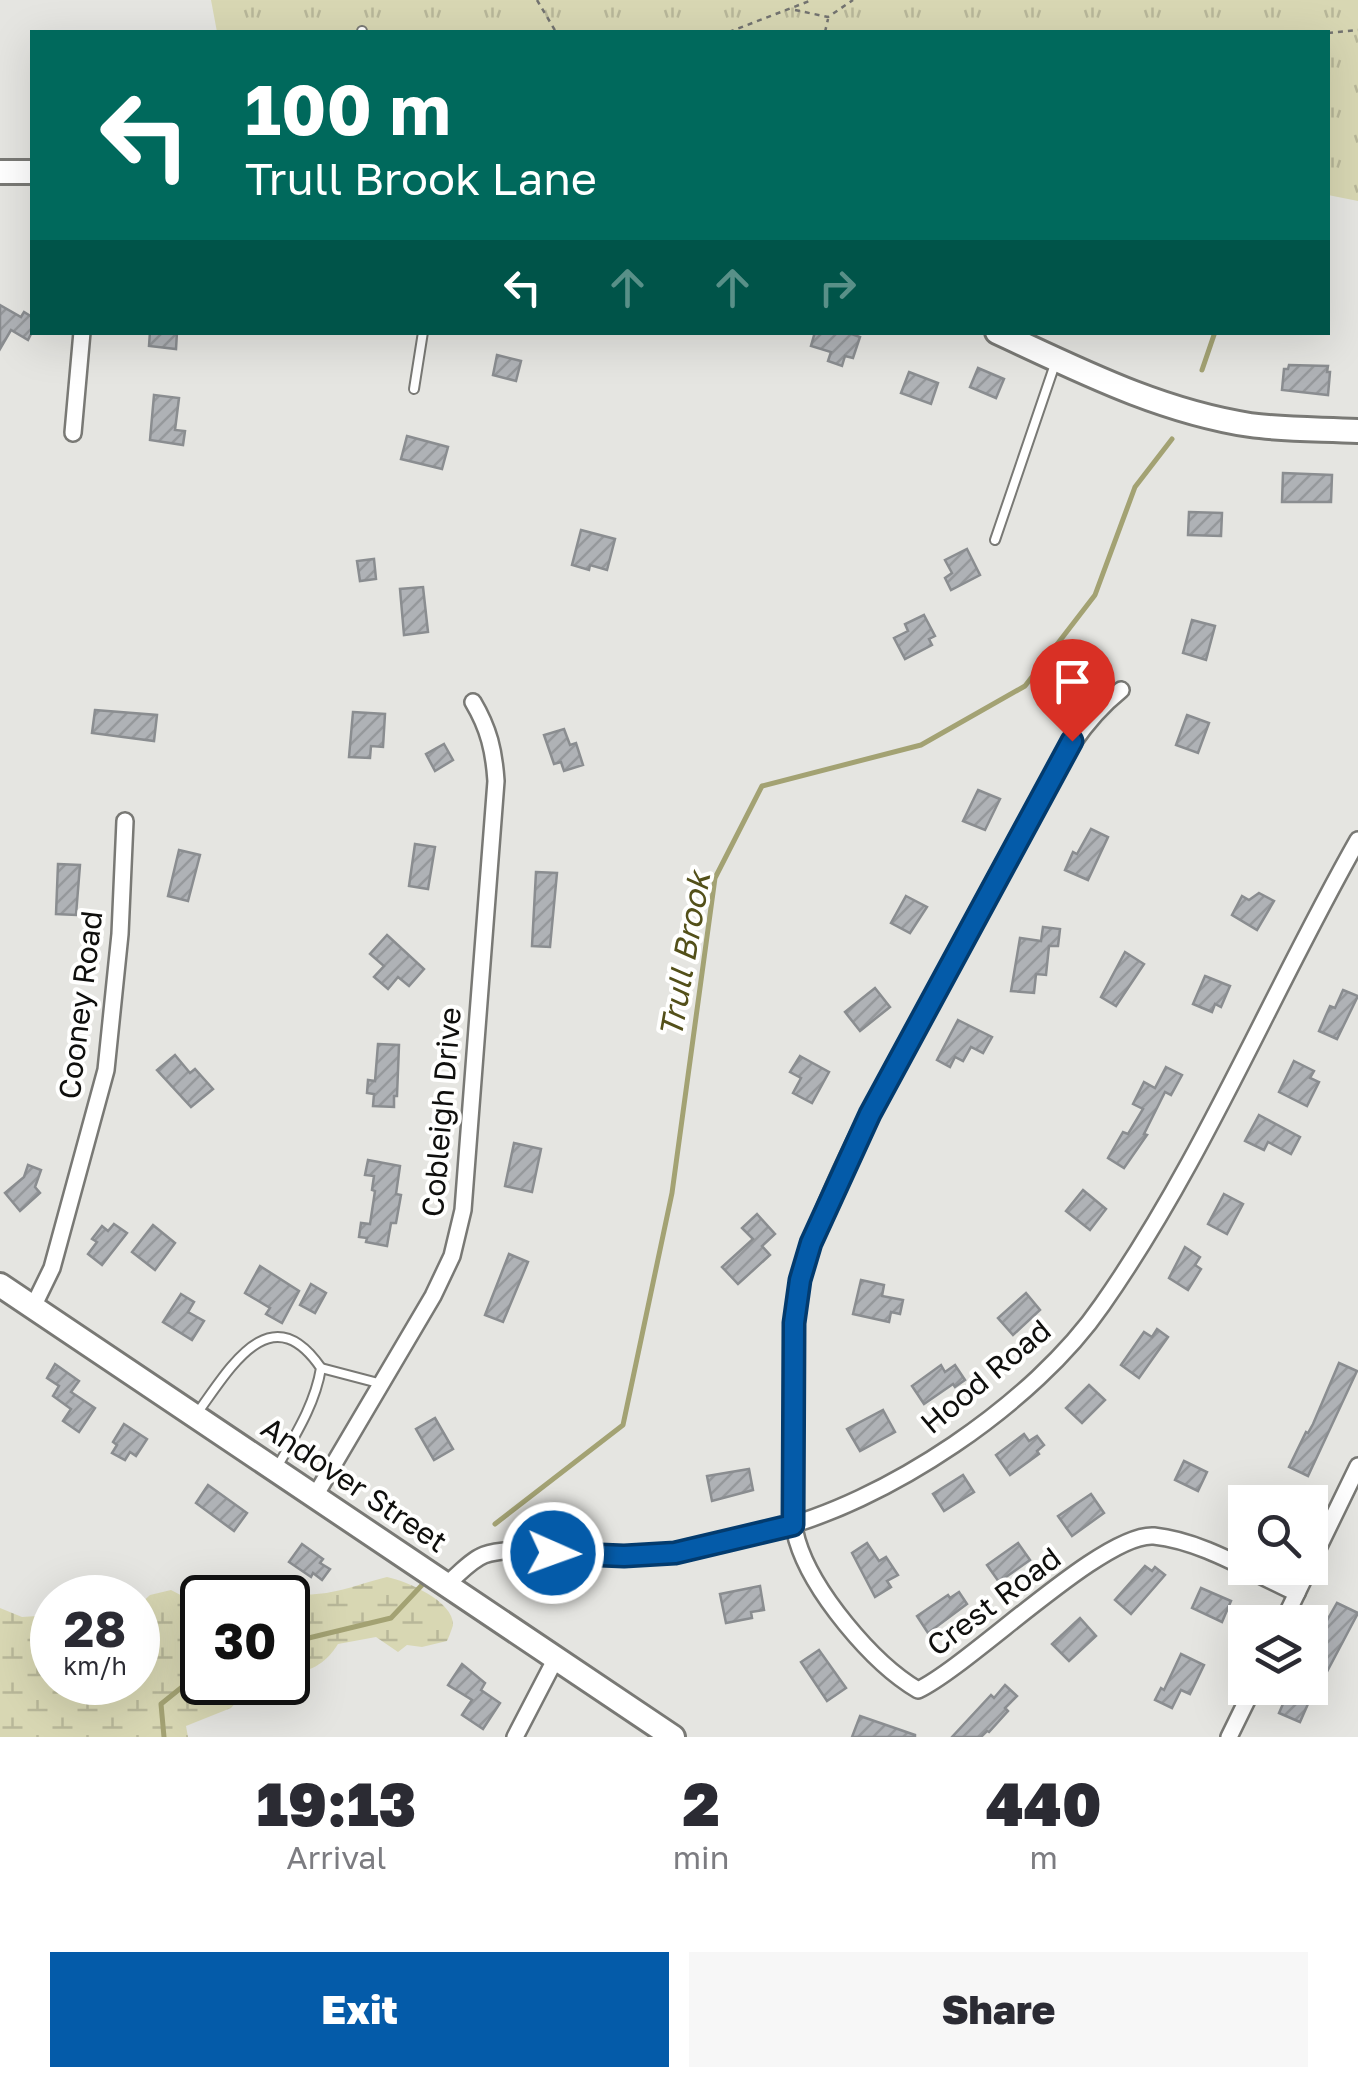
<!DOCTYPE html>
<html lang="en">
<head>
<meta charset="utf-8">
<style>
	:root { --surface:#fff; --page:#f7f7f7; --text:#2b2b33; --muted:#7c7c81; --accent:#045ba9 }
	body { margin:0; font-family:"Golos Text",sans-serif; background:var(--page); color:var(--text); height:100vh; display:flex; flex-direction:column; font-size:38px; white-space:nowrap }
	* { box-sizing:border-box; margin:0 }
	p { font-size:32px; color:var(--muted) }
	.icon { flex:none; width:55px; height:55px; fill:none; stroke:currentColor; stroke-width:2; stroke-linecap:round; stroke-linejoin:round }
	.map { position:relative; height:1737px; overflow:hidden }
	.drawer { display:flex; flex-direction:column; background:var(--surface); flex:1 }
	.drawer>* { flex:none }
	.banner { position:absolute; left:30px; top:30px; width:1300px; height:305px; border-radius:0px; box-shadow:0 10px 40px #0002; background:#00695c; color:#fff; overflow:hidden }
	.fabs { position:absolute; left:1228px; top:1485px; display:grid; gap:20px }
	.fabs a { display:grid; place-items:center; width:100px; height:100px; border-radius:0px; background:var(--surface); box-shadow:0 10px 40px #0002; font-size:50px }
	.speed { position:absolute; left:30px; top:1575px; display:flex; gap:20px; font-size:50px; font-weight:700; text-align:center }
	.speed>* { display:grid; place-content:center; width:130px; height:130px; border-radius:50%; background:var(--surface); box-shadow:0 10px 40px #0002; line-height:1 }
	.speed small { font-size:25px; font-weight:400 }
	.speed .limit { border:5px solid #111; border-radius:15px; background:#fff; color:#111 }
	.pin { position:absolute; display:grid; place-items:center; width:85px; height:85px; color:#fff; margin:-102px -42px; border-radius:50% 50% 50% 0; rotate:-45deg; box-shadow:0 0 10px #0007 }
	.pin .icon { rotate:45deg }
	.me { position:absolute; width:110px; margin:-55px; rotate:92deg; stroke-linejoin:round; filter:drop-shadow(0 0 8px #0008) }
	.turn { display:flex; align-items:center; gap:35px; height:210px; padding:0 50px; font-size:45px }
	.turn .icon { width:130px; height:130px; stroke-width:2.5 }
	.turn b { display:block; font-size:70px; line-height:85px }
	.lanes { display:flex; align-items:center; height:95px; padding:0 50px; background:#0003; justify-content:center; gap:50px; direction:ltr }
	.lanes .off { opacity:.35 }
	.eta { display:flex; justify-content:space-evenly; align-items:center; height:170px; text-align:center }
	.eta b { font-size:60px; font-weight:800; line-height:70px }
	.cta { display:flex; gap:20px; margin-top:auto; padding:20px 50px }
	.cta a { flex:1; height:115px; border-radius:0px; background:var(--accent); color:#fff; font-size:40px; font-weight:800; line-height:115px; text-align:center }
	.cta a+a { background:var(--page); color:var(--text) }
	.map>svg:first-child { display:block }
	.grass { fill:url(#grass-tufts) }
	.wetland { fill:url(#wetland-marsh) }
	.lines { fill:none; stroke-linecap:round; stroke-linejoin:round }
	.stream { stroke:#a3a273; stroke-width:5 }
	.building { fill:url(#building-hatch); stroke:#8a8d90; stroke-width:2.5 }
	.service-casing { stroke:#797975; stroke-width:12 }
	.minor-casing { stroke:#797975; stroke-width:20 }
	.secondary-casing { stroke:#797975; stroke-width:28 }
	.path { stroke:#737370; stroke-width:2.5; stroke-dasharray:5 5; stroke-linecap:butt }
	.service { stroke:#fff; stroke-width:8 }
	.minor { stroke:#fff; stroke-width:15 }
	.secondary { stroke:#fff; stroke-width:22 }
	.route-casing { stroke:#033b6e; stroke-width:25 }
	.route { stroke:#045ba9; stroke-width:18 }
	.labels { text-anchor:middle; stroke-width:8; stroke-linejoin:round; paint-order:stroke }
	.street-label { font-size:30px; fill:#0f0f0d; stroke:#fffffe }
	.water-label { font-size:32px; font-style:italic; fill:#535019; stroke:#fffffe }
</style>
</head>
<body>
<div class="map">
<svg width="1358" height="1737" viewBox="0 0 1358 1737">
	<defs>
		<pattern id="grass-tufts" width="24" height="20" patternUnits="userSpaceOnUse" patternTransform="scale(2.5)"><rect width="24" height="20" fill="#d8d7b3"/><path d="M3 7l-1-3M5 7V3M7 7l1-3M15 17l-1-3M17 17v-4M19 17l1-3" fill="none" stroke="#b8b799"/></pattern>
		<pattern id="wetland-marsh" width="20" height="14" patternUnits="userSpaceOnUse" patternTransform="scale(2.5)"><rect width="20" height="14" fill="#d8d7b3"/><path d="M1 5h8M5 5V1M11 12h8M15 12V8" fill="none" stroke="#b8b799"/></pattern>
		<pattern id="building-hatch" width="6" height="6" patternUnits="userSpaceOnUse" patternTransform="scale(2.5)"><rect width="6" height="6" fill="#afb2b6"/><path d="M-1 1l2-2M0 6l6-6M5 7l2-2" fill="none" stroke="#95989b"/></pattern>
	</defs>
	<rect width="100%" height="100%" fill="#e5e5e1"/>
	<polygon class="grass" points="211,0 1358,0 1358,201 1328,195 1328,32 217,32"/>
	<g class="wetland">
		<path d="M387,1577C406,1581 454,1601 453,1625C453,1626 448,1640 447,1641L422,1647L407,1645L398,1652L376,1637L338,1644C327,1662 310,1674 288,1672V1602L294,1594C330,1597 352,1586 387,1577Z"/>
		<polygon points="171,1590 192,1601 194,1612 202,1619 202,1682 266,1683 245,1692 231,1708 186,1726 188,1737 0,1737 0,1608 22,1617 52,1615 52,1682 138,1682 138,1606 150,1595"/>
	</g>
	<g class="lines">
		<g class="stream">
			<polyline points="1202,370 1215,332"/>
			<polyline points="495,1524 623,1425 672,1193 715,878 762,786 921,745 1025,686 1095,595 1135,487 1172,439"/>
			<polyline points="288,1643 391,1618 422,1585"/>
			<polyline points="164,1737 161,1704 202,1671"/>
		</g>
	</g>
	<g class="building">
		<polygon points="0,305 21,317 24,312 32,317 32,332 28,340 11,330 0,349"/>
		<polygon points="150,332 177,332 176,349 149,346"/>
		<polygon points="815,332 846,332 860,337 853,358 845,356 842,366 828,361 831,352 811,346"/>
		<polygon points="497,355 521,361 516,381 493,375"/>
		<polygon points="1289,365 1328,366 1327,372 1330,372 1328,395 1282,390 1284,369 1288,369"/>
		<polygon points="978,368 1004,379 996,398 970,387"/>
		<polygon points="909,372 938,383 931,404 901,393"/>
		<polygon points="154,395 179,398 175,430 185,431 183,445 150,440"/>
		<polygon points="407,436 448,447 442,469 401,459"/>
		<polygon points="1283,473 1332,475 1331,502 1282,502"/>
		<polygon points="1189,512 1222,513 1221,536 1188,535"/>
		<polygon points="581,530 615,539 607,570 590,565 589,570 572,565"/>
		<polygon points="967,549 980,575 951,590 945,578 952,573 945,560"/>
		<polygon points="374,559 376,579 360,581 357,561"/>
		<polygon points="423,587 428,632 404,635 400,589"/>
		<polygon points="924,615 935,636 929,639 932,645 905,659 894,638 908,631 905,624"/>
		<polygon points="1192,620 1215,626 1206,660 1183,653"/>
		<polygon points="95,710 157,715 154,741 92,733"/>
		<polygon points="353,712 385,714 383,747 371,746 370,758 349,757"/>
		<polygon points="1187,715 1209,723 1198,753 1176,745"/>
		<polygon points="564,729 570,745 576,743 583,765 564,771 561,762 554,764 544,735"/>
		<polygon points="444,744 453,760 435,771 426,754"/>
		<polygon points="978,790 1000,799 985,830 963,821"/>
		<polygon points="1091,829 1108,837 1088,880 1065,870 1073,852 1077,854"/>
		<polygon points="415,844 435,847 428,889 409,886"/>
		<polygon points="179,850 200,855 188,901 168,896"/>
		<polygon points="58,864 80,865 76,915 56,914"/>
		<polygon points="536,872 557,873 550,947 532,946"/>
		<polygon points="1259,893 1274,901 1257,930 1232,915 1242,896 1249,900"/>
		<polygon points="906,896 927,907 910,933 891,923"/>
		<polygon points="1043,927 1060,929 1058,946 1049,946 1046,975 1036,974 1034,993 1011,991 1020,938 1041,941"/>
		<polygon points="387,935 424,969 409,986 398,977 388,989 374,977 384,966 370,954"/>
		<polygon points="1125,952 1144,964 1116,1006 1101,997"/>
		<polygon points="1205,976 1230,986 1221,1007 1215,1004 1212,1012 1193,1004"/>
		<polygon points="875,988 890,1007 860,1031 845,1012"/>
		<polygon points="1343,990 1358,996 1337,1039 1319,1031 1330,1006 1335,1008"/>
		<polygon points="958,1020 992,1037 983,1053 971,1047 963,1061 955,1057 950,1067 937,1060"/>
		<polygon points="378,1044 399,1045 397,1096 394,1096 394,1107 373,1106 374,1094 367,1093 368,1080 375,1081"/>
		<polygon points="175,1055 190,1073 195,1069 213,1089 191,1107 157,1070"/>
		<polygon points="800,1056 829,1072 812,1103 793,1093 801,1078 790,1072"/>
		<polygon points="1294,1061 1314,1071 1310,1078 1319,1082 1307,1106 1279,1092"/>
		<polygon points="1166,1067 1182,1075 1171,1095 1165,1092 1144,1134 1147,1135 1124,1168 1108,1158 1123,1132 1128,1134 1143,1109 1133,1104 1144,1082 1155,1088"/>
		<polygon points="1259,1115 1300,1137 1291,1154 1268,1142 1264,1150 1245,1141"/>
		<polygon points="514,1143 541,1149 532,1192 505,1186"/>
		<polygon points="368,1160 400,1166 396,1194 401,1195 396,1223 391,1223 387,1246 366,1242 367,1238 359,1237 361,1223 370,1224 375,1191 372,1190 374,1176 365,1175"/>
		<polygon points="28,1165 41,1170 35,1187 40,1193 20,1211 5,1193 24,1177"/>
		<polygon points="1083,1190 1106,1209 1090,1230 1066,1211"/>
		<polygon points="1224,1194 1243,1204 1227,1234 1208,1224"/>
		<polygon points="757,1214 775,1234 762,1246 770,1255 738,1284 722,1267 753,1239 742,1228"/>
		<polygon points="114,1224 127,1233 102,1265 88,1254 97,1242 92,1239 102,1226 108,1231"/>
		<polygon points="153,1225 175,1243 155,1270 132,1252"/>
		<polygon points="1185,1247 1200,1257 1195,1265 1201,1269 1188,1290 1169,1278"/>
		<polygon points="509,1254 528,1262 503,1322 485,1315"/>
		<polygon points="260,1266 299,1291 282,1323 266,1314 270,1308 245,1293"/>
		<polygon points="861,1280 884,1285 882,1296 903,1300 900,1314 891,1312 889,1322 853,1314"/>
		<polygon points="311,1284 326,1293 315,1313 300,1305"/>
		<polygon points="1026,1293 1040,1310 1013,1335 998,1318"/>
		<polygon points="181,1294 194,1302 188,1312 204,1321 192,1340 163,1322"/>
		<polygon points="1157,1329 1168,1337 1139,1378 1121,1365 1144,1332 1152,1337"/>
		<polygon points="1339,1363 1357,1371 1308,1476 1289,1467 1306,1432 1308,1433 1313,1424"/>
		<polygon points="55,1364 79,1381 71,1392 95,1408 79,1432 63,1421 71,1409 53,1396 59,1386 47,1378"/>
		<polygon points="941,1365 945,1372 955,1365 965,1380 955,1387 953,1384 924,1404 912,1386"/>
		<polygon points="1089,1385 1105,1400 1082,1423 1066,1408"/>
		<polygon points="883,1410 895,1432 860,1451 847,1429"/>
		<polygon points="435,1418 453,1449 434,1460 416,1429"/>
		<polygon points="124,1424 147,1439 136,1456 130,1452 125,1460 112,1453 117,1445 113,1442"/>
		<polygon points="1024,1434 1029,1441 1037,1436 1044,1445 1037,1451 1039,1454 1010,1475 996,1455"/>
		<polygon points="1184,1461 1207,1472 1198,1491 1175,1480"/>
		<polygon points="749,1469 753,1490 712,1501 707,1476"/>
		<polygon points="963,1475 974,1492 944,1511 933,1494"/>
		<polygon points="208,1485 247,1513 234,1531 196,1503"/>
		<polygon points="1091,1494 1104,1513 1072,1536 1058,1516"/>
		<polygon points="867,1543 879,1561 886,1557 898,1575 887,1581 891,1587 875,1597 852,1553"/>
		<polygon points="1018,1543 1030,1560 999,1582 987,1565"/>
		<polygon points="302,1544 323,1559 320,1563 330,1569 322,1580 313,1573 311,1577 289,1562"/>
		<polygon points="1145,1566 1152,1571 1155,1567 1165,1575 1131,1614 1115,1600"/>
		<polygon points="760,1586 764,1610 751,1612 752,1618 726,1623 720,1594"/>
		<polygon points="1201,1588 1231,1601 1222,1622 1192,1608"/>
		<polygon points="959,1592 967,1604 928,1633 917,1616 948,1595 950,1598"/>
		<polygon points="1337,1603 1358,1613 1321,1683 1310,1679 1310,1650"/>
		<polygon points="1080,1618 1096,1636 1069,1661 1052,1644"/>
		<polygon points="819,1650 846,1688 827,1701 801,1662"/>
		<polygon points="1181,1654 1204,1665 1190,1694 1181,1690 1172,1708 1155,1700 1161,1688 1164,1690"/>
		<polygon points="462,1664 485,1683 481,1690 500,1703 483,1729 462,1715 472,1700 448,1685"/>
		<polygon points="1005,1685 1017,1696 1005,1708 1008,1711 989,1732 987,1731 981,1737 952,1737 991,1695 994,1698"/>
		<polygon points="1290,1688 1315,1688 1300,1722 1279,1713"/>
		<polygon points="860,1716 915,1735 915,1737 852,1737"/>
	</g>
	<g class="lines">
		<defs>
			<g id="service">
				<polyline points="362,32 362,31"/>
				<polyline points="414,389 423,332"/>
				<polyline points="995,540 1055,364"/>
				<polyline points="321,1368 382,1384"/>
				<path d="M198,1412C230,1368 271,1295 321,1368C315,1405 294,1437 276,1469"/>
			</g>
			<g id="minor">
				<polyline points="73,433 82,332"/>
				<path d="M1121,690C1080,723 1058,765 1033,811C1009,852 987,894 964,937C912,1036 851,1135 812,1240C788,1307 794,1380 793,1449C793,1479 789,1512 797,1540C812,1591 872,1663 918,1690C972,1664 1103,1532 1154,1536C1203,1541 1252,1573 1297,1593"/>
				<polyline points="33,1307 52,1268 106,1070 120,934 125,821"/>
				<path d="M315,1496L433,1296L452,1256L463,1210L496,781C494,751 489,729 473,702"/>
				<polyline points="1310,1565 1358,1466"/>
				<path d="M448,1583C459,1574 471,1560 484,1555C517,1543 589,1557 628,1555C676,1554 722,1542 769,1531C885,1504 1035,1403 1102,1305C1203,1161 1271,993 1358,840"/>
				<polyline points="1283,1622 1309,1568"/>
				<polyline points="515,1737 556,1658"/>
				<polyline points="1229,1737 1253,1688"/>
			</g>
			<g id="secondary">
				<polyline points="0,172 32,172"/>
				<path d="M997,332C1079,370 1159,411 1250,425C1286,430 1322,429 1358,431"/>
				<polyline points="0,1285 673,1737"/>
			</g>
		</defs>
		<use href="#service" class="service-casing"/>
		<use href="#minor" class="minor-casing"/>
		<use href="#secondary" class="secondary-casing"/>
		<g class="path">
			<polyline points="537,0 556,32"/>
			<polyline points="795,10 828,17 853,0"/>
			<polyline points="729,32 812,0"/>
			<polyline points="825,32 828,19"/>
			<polyline points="1328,33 1358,30"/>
		</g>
		<use href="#service" class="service"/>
		<use href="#minor" class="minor"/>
		<use href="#secondary" class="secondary"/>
	</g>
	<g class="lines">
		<defs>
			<polyline id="route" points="553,1553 624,1556 675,1553 793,1525 794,1323 800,1280 811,1243 870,1114 1072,741"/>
		</defs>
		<use href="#route" class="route-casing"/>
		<use href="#route" class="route"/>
	</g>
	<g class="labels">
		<g class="street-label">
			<text transform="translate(81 1005) rotate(-83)" y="10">Cooney Road</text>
			<text transform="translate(442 1112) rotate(-85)" y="10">Cobleigh Drive</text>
			<text transform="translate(986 1377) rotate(-40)" y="10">Hood Road</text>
			<text transform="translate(354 1485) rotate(34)" y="10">Andover Street</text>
			<text transform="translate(994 1602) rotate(-37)" y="10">Crest Road</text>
		</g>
		<g class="water-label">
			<text transform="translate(685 955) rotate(-80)" y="11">Trull Brook</text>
		</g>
	</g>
</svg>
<div class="fabs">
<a><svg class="icon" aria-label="search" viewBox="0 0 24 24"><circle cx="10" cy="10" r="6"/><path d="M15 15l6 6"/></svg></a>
<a><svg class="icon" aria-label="layers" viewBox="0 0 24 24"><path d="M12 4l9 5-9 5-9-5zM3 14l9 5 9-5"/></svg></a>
</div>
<div class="speed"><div>28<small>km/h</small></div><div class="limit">30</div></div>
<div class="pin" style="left:1072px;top:741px;background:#d93025"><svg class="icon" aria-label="arrive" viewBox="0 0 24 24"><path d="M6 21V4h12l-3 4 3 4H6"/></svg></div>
<svg class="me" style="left:553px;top:1553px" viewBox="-20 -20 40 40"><circle r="17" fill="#045ba9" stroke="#fff" stroke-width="3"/><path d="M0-11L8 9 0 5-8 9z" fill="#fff"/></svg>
<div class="banner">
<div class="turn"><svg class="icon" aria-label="left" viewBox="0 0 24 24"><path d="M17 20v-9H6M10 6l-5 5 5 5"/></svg><div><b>100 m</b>Trull Brook Lane</div></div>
<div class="lanes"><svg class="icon" aria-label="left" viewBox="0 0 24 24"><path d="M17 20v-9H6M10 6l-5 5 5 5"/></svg><svg class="icon off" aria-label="ahead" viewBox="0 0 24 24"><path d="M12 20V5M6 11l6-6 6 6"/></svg><svg class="icon off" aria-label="ahead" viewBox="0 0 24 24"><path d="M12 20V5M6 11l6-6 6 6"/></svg><svg class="icon off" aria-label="right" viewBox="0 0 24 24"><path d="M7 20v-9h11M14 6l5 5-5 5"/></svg></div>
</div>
</div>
<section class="drawer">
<div class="eta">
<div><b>19:13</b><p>Arrival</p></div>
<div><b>2</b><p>min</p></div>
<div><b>440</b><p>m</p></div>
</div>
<div class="cta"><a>Exit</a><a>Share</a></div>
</section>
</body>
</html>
